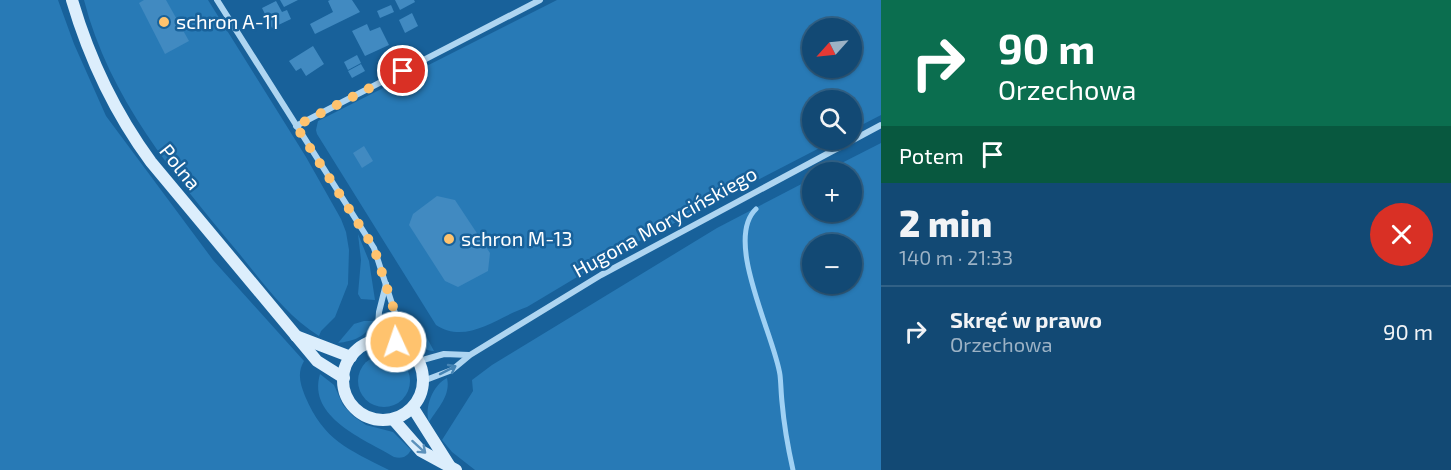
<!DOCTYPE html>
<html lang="pl">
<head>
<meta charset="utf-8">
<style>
	:root { --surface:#124974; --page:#1b5079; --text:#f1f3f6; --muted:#9cb2c5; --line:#316186 }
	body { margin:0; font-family:"Exo 2",sans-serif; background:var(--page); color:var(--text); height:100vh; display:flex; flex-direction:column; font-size:22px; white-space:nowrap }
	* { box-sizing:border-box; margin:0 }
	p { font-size:20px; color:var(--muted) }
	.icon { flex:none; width:33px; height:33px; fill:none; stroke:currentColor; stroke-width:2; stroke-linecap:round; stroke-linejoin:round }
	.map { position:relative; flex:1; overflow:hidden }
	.side { display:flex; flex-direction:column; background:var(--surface); width:570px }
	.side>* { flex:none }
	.top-card { background:#0b6e4f; color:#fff; overflow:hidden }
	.needle { width:39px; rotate:243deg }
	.tools { position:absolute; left:802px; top:18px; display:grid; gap:12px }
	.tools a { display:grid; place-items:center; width:60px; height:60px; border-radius:50%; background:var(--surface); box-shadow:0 2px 4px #0004,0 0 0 2px var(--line); font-size:30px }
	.pin { position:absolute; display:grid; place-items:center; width:51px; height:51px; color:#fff; margin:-26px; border:3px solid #fff; border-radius:50%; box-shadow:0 2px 6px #0007 }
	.me { position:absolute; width:66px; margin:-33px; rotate:357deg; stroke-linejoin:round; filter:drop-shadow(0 0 4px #0008) }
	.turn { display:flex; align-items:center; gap:21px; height:126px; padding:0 18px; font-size:27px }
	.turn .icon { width:78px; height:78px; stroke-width:2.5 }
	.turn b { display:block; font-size:42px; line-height:51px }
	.then { display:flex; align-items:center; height:57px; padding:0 18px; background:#0003; gap:12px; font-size:22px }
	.round { display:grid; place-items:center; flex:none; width:63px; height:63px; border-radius:32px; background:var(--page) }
	.overview { display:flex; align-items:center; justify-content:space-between; height:102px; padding:0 18px }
	h1 { font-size:36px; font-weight:800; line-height:45px }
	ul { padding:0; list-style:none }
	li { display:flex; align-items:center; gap:18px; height:90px; padding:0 18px; border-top:2px solid var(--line) }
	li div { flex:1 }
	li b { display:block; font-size:22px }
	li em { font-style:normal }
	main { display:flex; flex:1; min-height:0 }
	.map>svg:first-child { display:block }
	.green { fill:#287ab6; fill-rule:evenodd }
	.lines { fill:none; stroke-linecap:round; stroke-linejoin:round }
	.stream { stroke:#a0d1f4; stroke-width:5 }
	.building { fill:#418ac1 }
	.street { stroke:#aed5f1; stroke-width:6 }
	.secondary { stroke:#dceefc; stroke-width:12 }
	.oneway { stroke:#4584b4 }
	.oneway2 { stroke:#5d92bc }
	.route { stroke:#ffc36e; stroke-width:10; stroke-dasharray:0 18 }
	.poi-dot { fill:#ffc36e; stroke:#18619a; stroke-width:2 }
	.labels { text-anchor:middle; stroke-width:5; stroke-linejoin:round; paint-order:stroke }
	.poi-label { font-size:20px; fill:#fff; stroke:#18619a; text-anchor:start }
	.street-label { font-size:20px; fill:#fff; stroke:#18619a }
</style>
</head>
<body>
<main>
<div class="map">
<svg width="881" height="470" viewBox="0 0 881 470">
	<rect width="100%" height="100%" fill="#18619a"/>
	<g class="green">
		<path d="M0,0H58L74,44L106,116L213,260L304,361C297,373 300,383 305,396C324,441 348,449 389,470H0Z"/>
		<path d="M84,0H208L306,157L341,219L346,232L349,250L348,284L335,317L321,331L319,336C285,315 262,281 237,251C174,175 109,98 84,0Z"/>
		<path d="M557,0H881V115L852,130V100H813V140H835L624,249L527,307C497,317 467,345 436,325L317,134L316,130L318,121ZM813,28H852V68H813Z"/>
		<path d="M881,143V470H475L452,452L442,440L473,391L472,380L492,365L717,228L813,178V212H852V172H824ZM813,244H852V284H813Z"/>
		<polygon points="358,234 369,261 375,300 361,299 358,294 361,260"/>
		<path d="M364,321H373C367,337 353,341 338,343L354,324Z"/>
		<path d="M402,323L420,325L434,351C419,350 403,340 402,323Z"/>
		<circle cx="384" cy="381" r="26"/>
		<path d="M320,374L334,385L343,405L353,416L366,425L393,432L411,450C407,457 402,459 394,457C365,439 307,418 320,374Z"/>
		<path d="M447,378C451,395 438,408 429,422C424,407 433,385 447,378Z"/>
	</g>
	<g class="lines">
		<path class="stream" d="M756,209C723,240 775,337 780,375C781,384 781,393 782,402C784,425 788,448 793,470"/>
	</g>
	<g class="building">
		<polygon points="144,0 166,0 189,41 165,54 139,3"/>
		<polygon points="280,0 298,0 284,7"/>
		<polygon points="330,0 352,0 360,12 315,34 310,24 333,12 328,1"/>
		<polygon points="395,0 414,0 415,2 400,10"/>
		<polygon points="276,1 282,12 287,10 291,19 272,28 262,8"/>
		<polygon points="391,5 394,12 380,18 377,11"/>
		<polygon points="412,13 418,26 405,33 399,20"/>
		<polygon points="367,24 370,31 380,27 389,45 365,56 352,31"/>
		<polygon points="313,46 324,64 306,76 301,68 296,71 289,61"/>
		<polygon points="357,55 361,63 348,70 344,62"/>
		<polygon points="361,64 365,71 352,78 348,71"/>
		<polygon points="364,146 373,161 362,168 353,153"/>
		<polygon points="437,196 455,200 490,253 488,271 458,287 445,281 409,225 413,214"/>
	</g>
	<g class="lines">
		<g class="street">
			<polyline points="217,0 374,248 395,313 396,342"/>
			<polyline points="296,126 540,0"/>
			<polyline points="377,341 379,312 386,284"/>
			<polyline points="419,361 444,354 469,355"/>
			<polyline points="423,381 452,370 470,355 601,275 881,125"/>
		</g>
		<g class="secondary">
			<path d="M72,0C89,58 115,113 151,162L317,361L344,378"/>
			<polyline points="296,336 351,357"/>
			<circle cx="383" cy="380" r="40"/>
			<polyline points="413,408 449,465"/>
			<polyline points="393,419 421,451 456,470"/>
		</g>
	</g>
	<defs><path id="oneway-shaft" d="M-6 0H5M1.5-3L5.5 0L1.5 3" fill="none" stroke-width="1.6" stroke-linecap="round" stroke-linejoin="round" transform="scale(1.5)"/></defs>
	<use class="oneway" href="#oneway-shaft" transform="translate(448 370) rotate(-27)"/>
	<use class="oneway2" href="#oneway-shaft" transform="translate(419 447) rotate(42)"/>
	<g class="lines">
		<polyline class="route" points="396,342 395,313 374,248 296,126 403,71"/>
	</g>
	<g class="poi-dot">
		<circle cx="164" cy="22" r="6"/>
		<circle cx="449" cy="239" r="6"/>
	</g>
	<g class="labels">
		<g class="poi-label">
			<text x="176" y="29">schron A-11</text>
			<text x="461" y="246">schron M-13</text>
		</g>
		<g class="street-label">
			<text transform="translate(180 167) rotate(51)" y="7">Polna</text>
			<text transform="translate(665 222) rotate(-29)" y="7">Hugona Morycińskiego</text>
		</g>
	</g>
</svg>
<div class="tools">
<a><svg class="needle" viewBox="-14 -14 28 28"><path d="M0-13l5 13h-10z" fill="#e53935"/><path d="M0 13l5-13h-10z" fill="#9cb2c5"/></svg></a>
<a><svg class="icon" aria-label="search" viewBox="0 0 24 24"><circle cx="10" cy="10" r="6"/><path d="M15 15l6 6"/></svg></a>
<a>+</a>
<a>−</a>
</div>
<div class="pin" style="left:403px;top:71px;background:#d93025"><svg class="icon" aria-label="arrive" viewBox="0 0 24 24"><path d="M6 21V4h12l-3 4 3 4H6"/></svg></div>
<svg class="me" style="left:396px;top:342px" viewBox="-20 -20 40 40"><circle r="17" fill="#ffc36e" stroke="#fff" stroke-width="3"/><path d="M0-11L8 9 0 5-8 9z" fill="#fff"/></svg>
</div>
<section class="side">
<div class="top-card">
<div class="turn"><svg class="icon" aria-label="right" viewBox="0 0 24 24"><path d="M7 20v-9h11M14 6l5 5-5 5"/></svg><div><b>90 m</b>Orzechowa</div></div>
<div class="then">Potem<svg class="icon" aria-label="arrive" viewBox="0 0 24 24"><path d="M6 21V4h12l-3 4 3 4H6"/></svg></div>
</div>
<div class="overview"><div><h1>2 min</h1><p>140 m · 21:33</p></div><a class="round" style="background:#d93025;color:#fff"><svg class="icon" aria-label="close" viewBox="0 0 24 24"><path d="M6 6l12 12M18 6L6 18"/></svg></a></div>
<ul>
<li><svg class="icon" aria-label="right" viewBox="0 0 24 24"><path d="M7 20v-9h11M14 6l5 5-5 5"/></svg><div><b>Skręć w prawo</b><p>Orzechowa</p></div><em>90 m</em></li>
</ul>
</section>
</main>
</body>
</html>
